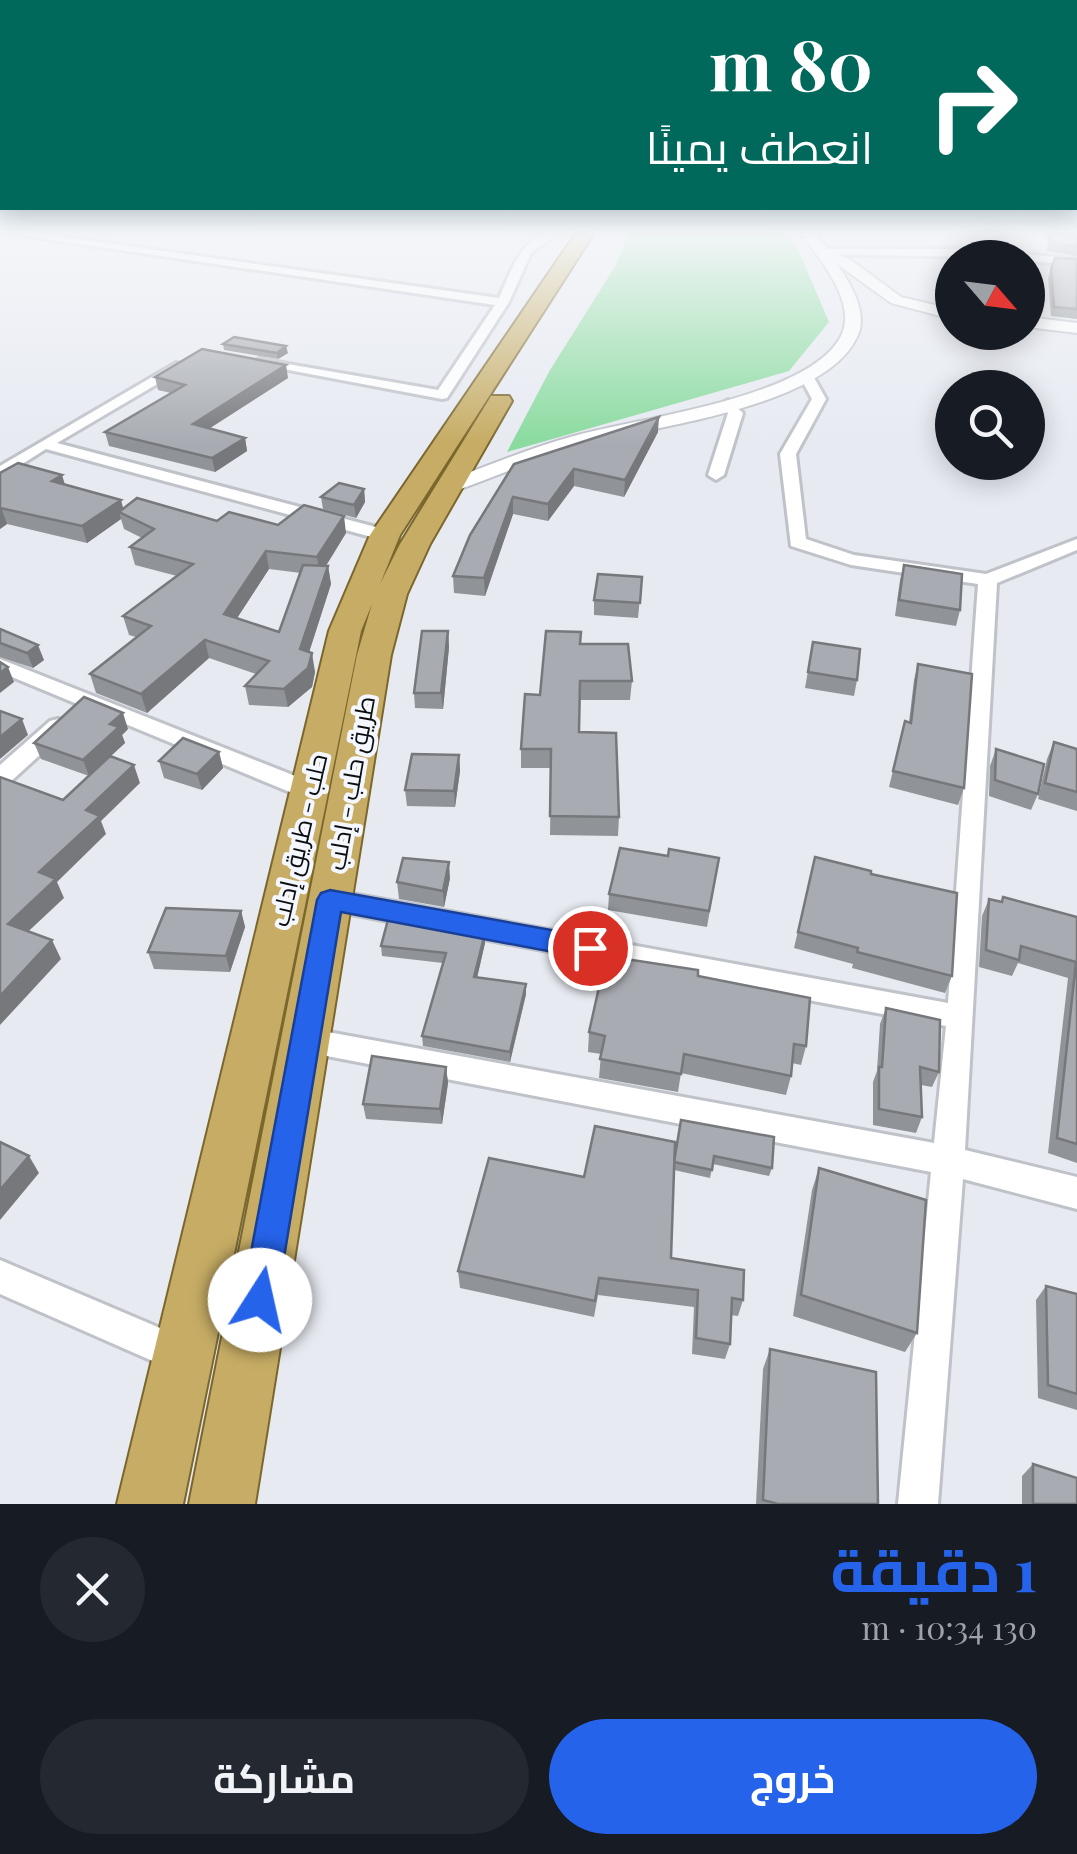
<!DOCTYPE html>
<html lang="ar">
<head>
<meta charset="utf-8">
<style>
	:root { --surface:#171b24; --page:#242831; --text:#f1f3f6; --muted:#9ea1a6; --accent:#2563eb }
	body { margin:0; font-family:"Playfair Display",Cairo,serif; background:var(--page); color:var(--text); direction:rtl; height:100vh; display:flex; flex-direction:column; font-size:38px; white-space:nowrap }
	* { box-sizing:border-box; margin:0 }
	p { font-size:32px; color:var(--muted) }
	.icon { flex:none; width:55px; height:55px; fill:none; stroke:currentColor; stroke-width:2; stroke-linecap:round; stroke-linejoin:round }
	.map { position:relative; height:1504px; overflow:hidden; direction:ltr }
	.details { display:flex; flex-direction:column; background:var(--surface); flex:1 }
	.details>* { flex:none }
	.banner { position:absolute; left:0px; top:0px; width:1078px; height:210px; box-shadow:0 5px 25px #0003; direction:rtl; background:#00695c; color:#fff; overflow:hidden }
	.needle { width:65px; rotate:118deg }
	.controls { position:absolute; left:935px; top:240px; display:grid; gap:20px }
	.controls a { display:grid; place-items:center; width:110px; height:110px; border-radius:50%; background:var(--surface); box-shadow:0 5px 25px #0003; font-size:50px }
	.pin { position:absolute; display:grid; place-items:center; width:85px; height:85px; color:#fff; margin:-42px; border:5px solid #fff; border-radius:50%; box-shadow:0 2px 10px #0007 }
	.me { position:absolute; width:110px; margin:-55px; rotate:10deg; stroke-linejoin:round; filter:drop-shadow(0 0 8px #0008) }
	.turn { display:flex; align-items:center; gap:35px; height:210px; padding:0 40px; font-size:45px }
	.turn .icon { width:130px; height:130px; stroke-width:2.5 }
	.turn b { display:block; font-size:70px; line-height:85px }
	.round { display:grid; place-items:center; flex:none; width:105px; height:105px; border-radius:52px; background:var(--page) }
	.head { display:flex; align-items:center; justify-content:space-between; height:170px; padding:0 40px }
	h1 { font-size:60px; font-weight:700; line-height:75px; color:var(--accent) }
	.primary-button { display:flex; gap:20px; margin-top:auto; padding:20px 40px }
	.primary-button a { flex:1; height:115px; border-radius:60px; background:var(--accent); color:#fff; font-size:40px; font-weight:700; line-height:115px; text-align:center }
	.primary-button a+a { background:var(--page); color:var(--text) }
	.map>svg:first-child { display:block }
	.green { fill:#8adb9f }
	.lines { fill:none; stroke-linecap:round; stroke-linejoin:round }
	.minor-casing { stroke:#bfc2c9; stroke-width:6 }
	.tertiary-casing { stroke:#bfc2c9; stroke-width:4 }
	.trunk-casing { stroke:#7b672e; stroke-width:4 }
	.minor { fill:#fff; fill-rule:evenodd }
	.tertiary { fill:#fff; fill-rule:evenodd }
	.trunk { fill:#c6ac64; fill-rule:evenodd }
	.wall { fill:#909398; fill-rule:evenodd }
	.shaded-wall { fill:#76787c }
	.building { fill:#a8abb1; stroke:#76787c; stroke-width:2.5 }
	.route { fill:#2563eb; stroke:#184099; stroke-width:2.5 }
	.labels { text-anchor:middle; stroke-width:8; stroke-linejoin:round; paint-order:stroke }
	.street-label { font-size:25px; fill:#0c0d0f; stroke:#f4f7fe }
</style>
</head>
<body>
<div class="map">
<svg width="1077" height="1504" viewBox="0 0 1077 1504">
	<rect width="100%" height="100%" fill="#e7eaf1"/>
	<polygon class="green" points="629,233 787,233 797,247 829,322 789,371 507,452 550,370 616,265"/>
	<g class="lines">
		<defs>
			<g id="minor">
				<path d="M5,233H34L499,298C512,269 522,233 559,233L531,253L509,302L447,398L442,399L252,363L259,359L438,390L495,305Z"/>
				<polygon points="821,249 968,249 1077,259 1077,265 1028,261 1028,258 817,254"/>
				<polygon points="176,363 188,366 57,443 391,531 391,539 379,539 46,449 0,478 0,466"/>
				<polygon points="807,373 812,374 826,399 796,454 806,539 854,555 986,574 1077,539 1077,550 997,583 965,1150 1077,1177 1077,1209 963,1179 938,1504 898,1504 931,1172 306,1052 296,1049 292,1040 296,1031 306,1028 934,1143 946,1026 330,910 321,907 317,900 321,893 330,890 948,1003 978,584 851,565 791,546 780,454 812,399 800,377"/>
				<polygon points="728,400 743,413 724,475 716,480 708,475 728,413 721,404"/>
				<polygon points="0,659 318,785 322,791 310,799 302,797 0,672"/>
				<polygon points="58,719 66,721 69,726 66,731 8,784 0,786 0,765 50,721"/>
				<polygon points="0,1260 193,1342 198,1355 193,1368 180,1373 0,1294"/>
			</g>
			<g id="tertiary">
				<path d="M801,233H815L828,250L851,260L901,297L952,309V319L891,303L837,264C850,283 868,312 858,335C827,407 657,425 588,444C544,456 501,474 458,490H444V482C487,466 530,448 574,436C638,418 810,398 841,336C858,302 819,259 801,233Z"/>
				<polygon points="1028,317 1077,323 1077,333 1028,327"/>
			</g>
			<polygon id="trunk" points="576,233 594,233 400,535 380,584 400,544 488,401 491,396 509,396 512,401 430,544 407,594 391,655 255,1504 189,1504 357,655 372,604 361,631 183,1504 117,1504 329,631 370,535"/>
		</defs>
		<use href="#minor" class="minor-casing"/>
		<use href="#tertiary" class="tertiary-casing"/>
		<use href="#trunk" class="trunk-casing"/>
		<use href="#minor" class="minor"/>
		<use href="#tertiary" class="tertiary"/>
		<use href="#trunk" class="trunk"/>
	</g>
	<g class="wall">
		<polygon points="1042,233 1077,233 1077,256 1046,251 1049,241"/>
		<polygon points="1055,258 1077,259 1077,319 1051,316 1048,278"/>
		<polygon points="223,344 288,353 278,359 224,350"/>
		<polygon points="155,377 288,378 210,428 245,438 247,451 215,472 109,446 105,432 171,393 158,390"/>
		<polygon points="658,432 624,497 574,486 548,521 513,514 485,596 454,593 453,576 514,464"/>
		<path d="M0,473L65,485L123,508L217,521L278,525L346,533L326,566H328L331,584L309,652L315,672L312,687L288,707L249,705L245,686L256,674L209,658L147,713L96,693L90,674L136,637L129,635L123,616L177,576L135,565L130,547L142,538L124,529L121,519L87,543L7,524L0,529ZM269,569L301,573L279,632L237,618Z"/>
		<polygon points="364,489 365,502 356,518 323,509 321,497"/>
		<polygon points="904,565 960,610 956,626 895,616 900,580"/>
		<polygon points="642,577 638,618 594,615 594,600"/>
		<polygon points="0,629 44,660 33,668 0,657"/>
		<polygon points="448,631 449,647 443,709 415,708 414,693"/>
		<polygon points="813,642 857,680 854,696 805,688"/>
		<polygon points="580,644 632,681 630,700 580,700 579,732 619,817 618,836 550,835 551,768 521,768 521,749 540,695"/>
		<polygon points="918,664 964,788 958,805 889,787 905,721 909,722 914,680"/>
		<polygon points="128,729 122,735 125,743 89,776 41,759 34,743"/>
		<polygon points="1054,742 1077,749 1077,811 1038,799 1047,759"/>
		<polygon points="996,749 1038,794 1031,810 989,796 990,766"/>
		<polygon points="219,752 223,768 202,790 164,778 159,761"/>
		<polygon points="459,755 460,771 455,807 407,806 405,790"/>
		<polygon points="668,856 719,858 707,927 608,910 609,894"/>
		<polygon points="815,857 871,874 952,976 945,993 852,968 853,964 794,948"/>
		<polygon points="450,878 444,907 399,899 397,882"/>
		<polygon points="1003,897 1077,917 1077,1163 1048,1153 1068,978 1018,963 1012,976 979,967 982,916 989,899 1001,902"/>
		<polygon points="241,911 245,927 230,972 154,969 148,952"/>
		<polygon points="485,943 477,977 526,994 510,1062 423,1046 422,1036 443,963 382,956 381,946"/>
		<polygon points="698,976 806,1046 801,1065 792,1063 791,1076 786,1095 681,1073 678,1092 599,1078 601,1054 588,1052 589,1032"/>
		<polygon points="886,1008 939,1072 932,1087 921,1085 922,1117 916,1133 873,1125 873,1082 877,1071 880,1024"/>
		<polygon points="446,1067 448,1083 442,1124 366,1119 363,1104"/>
		<polygon points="681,1120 772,1168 769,1176 713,1164 710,1178 674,1170 671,1258 743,1300 738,1316 731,1315 730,1344 725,1359 692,1354 694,1307 598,1295 594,1317 460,1288 458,1271 584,1177 674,1158"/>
		<polygon points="819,1168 917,1333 905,1352 793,1316 812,1190"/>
		<polygon points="1046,1286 1077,1294 1077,1410 1038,1398 1036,1300"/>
		<polygon points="770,1349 878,1504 756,1504 763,1369"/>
		<polygon points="1033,1464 1077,1504 1022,1504 1022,1476"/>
	</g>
	<g class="shaded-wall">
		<polygon points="286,346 288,353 278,359 277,353"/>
		<polygon points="286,365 288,378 196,437 193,424"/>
		<polygon points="659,417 658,432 624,497 625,480"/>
		<polygon points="245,438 247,451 215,472 212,458"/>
		<polygon points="574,469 574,486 548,521 548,504"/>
		<polygon points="62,475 67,491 52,481"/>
		<polygon points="364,489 365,502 356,518 354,505"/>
		<polygon points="513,497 513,514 485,596 484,578"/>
		<polygon points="121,500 125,515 119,512 121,519 87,543 82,526"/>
		<polygon points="1,507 7,524 0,529 0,508"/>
		<polygon points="344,516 346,533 320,575 317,557"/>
		<polygon points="266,551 269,569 228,632 224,614"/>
		<polygon points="328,566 331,584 304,668 300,649"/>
		<polygon points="448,631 449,647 443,709 441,693"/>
		<polygon points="205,640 209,658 147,713 141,694"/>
		<polygon points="38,645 44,660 33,668 27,653"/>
		<polygon points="312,653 315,672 312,687 288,707 284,689"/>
		<polygon points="8,667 14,682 0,693 0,673"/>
		<polygon points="123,713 128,729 122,735 125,743 89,776 83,760 110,724"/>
		<polygon points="22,719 28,735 0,759 0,737"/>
		<polygon points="219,752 223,768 202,790 197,774"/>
		<polygon points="459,755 460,771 455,807 454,791"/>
		<polygon points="134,765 140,783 101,821 106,834 57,882 64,898 17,942 8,924 39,872 86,810"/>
		<polygon points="449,862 450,878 444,907 443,891"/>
		<polygon points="241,911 245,927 230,972 226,956"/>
		<polygon points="485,933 485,943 475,987 474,977"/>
		<polygon points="52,940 61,959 0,1025 0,996"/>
		<polygon points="526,984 526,994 510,1062 510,1052"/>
		<polygon points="446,1067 448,1083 442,1124 440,1109"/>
		<polygon points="29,1156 39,1173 0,1220 0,1190"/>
	</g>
	<g class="building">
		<polygon points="1052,233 1077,233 1077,247 1049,243"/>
		<polygon points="1055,258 1077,259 1077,309 1054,307 1051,269"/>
		<polygon points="234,337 286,346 277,353 223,344"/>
		<polygon points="202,349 286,365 193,424 245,438 212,458 105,432 185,385 155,377"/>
		<polygon points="659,417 625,480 574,469 548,504 513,497 484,578 453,576 470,535 514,464"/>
		<polygon points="18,463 62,475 52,481 121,500 82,526 0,508 0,473"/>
		<polygon points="339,483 364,489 354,505 321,497"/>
		<polygon points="137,498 217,521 229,512 278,525 304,505 344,516 317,557 266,551 224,614 279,632 303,565 328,566 300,649 312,653 308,668 284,689 245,686 269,661 205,640 141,694 90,674 151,626 123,616 193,564 130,547 154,529 119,512"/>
		<polygon points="904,565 962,574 960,610 899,600"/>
		<polygon points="598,574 642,577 640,603 594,600"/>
		<polygon points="0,629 38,645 27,653 0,643"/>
		<polygon points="422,631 448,631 441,693 414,693"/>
		<polygon points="546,631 581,632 580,644 628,644 632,681 580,681 579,732 616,733 619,817 550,816 551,749 521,749 525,694 540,695"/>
		<polygon points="813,642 860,649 857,680 808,672"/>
		<polygon points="0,662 8,667 0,673"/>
		<polygon points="918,664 972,674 964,788 893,771 905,721 911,723"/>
		<polygon points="84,697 123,713 110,724 119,727 83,760 34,743"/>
		<polygon points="0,711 22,719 0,737"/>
		<polygon points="183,738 219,752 197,774 159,761"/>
		<polygon points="1054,742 1077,749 1077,792 1045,783"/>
		<polygon points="996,749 1044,764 1038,794 995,780"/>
		<polygon points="412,754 459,755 454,791 405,790"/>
		<polygon points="110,756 134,765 86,810 100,816 39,872 56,879 8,924 52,940 0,996 0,777 63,800"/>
		<polygon points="620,848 668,856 669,849 719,858 709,911 609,894"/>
		<polygon points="815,857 871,871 871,874 957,893 952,976 857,952 858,948 798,932"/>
		<polygon points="403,858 449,862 443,891 397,882"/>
		<polygon points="1003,897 1077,917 1077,1144 1057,1138 1076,962 1021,946 1019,960 986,950 989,899 1002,902"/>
		<polygon points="166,908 241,911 226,956 148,952"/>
		<polygon points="389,916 485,933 474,977 526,984 510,1052 422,1036 446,953 381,946"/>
		<polygon points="606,956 698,970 698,976 810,998 806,1046 794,1044 791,1076 684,1054 681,1074 600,1059 605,1036 589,1032"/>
		<polygon points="886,1008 940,1020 939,1072 920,1067 922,1117 879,1109 879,1067 882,1067"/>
		<polygon points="372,1056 446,1067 440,1109 363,1104"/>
		<polygon points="681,1120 774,1137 772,1168 714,1156 712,1170 674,1162"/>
		<polygon points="595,1126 675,1142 671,1258 744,1270 743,1300 732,1298 730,1344 696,1338 698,1290 599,1278 595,1301 458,1271 489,1158 584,1177"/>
		<polygon points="0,1142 29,1156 0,1190"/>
		<polygon points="819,1168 926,1200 917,1333 801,1295"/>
		<polygon points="1046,1286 1077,1294 1077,1394 1048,1385"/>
		<polygon points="770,1349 876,1372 878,1504 778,1504 763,1500"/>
		<polygon points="1033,1464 1077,1478 1077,1504 1033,1504"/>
	</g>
	<linearGradient id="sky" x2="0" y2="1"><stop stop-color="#69b9ed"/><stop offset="0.52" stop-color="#f4f6f9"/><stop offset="1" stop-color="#f4f6f9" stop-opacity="0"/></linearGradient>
	<rect width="1077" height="444" fill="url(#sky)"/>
	<polygon class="route" points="330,890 590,937 600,941 604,948 600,956 590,959 341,912 277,1300 272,1312 260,1317 247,1312 242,1300 317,900 321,893"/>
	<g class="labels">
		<g class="street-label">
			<text transform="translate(351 783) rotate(-80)" y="9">طريق حلب - إدلب</text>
			<text transform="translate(299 840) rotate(-77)" y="9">حلب - طريق إدلب</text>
		</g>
	</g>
</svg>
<div class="controls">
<a><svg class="needle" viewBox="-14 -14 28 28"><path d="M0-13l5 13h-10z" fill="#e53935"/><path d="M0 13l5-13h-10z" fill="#9ea1a6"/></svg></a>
<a><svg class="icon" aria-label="search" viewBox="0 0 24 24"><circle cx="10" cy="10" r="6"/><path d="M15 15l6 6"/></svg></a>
</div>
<div class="pin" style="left:590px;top:948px;background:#d93025"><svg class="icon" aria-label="arrive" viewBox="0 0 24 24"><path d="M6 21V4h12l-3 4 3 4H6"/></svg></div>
<svg class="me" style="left:260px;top:1300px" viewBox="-20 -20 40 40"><circle r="19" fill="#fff"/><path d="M0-13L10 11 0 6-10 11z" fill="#2563eb"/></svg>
<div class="banner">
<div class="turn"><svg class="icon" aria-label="right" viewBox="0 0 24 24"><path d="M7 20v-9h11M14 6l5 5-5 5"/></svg><div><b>80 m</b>انعطف يمينًا</div></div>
</div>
</div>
<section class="details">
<div class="head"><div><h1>1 دقيقة</h1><p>130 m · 10:34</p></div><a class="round"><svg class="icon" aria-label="close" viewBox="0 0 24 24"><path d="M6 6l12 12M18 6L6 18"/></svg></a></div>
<div class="primary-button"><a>خروج</a><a>مشاركة</a></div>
</section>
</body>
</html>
